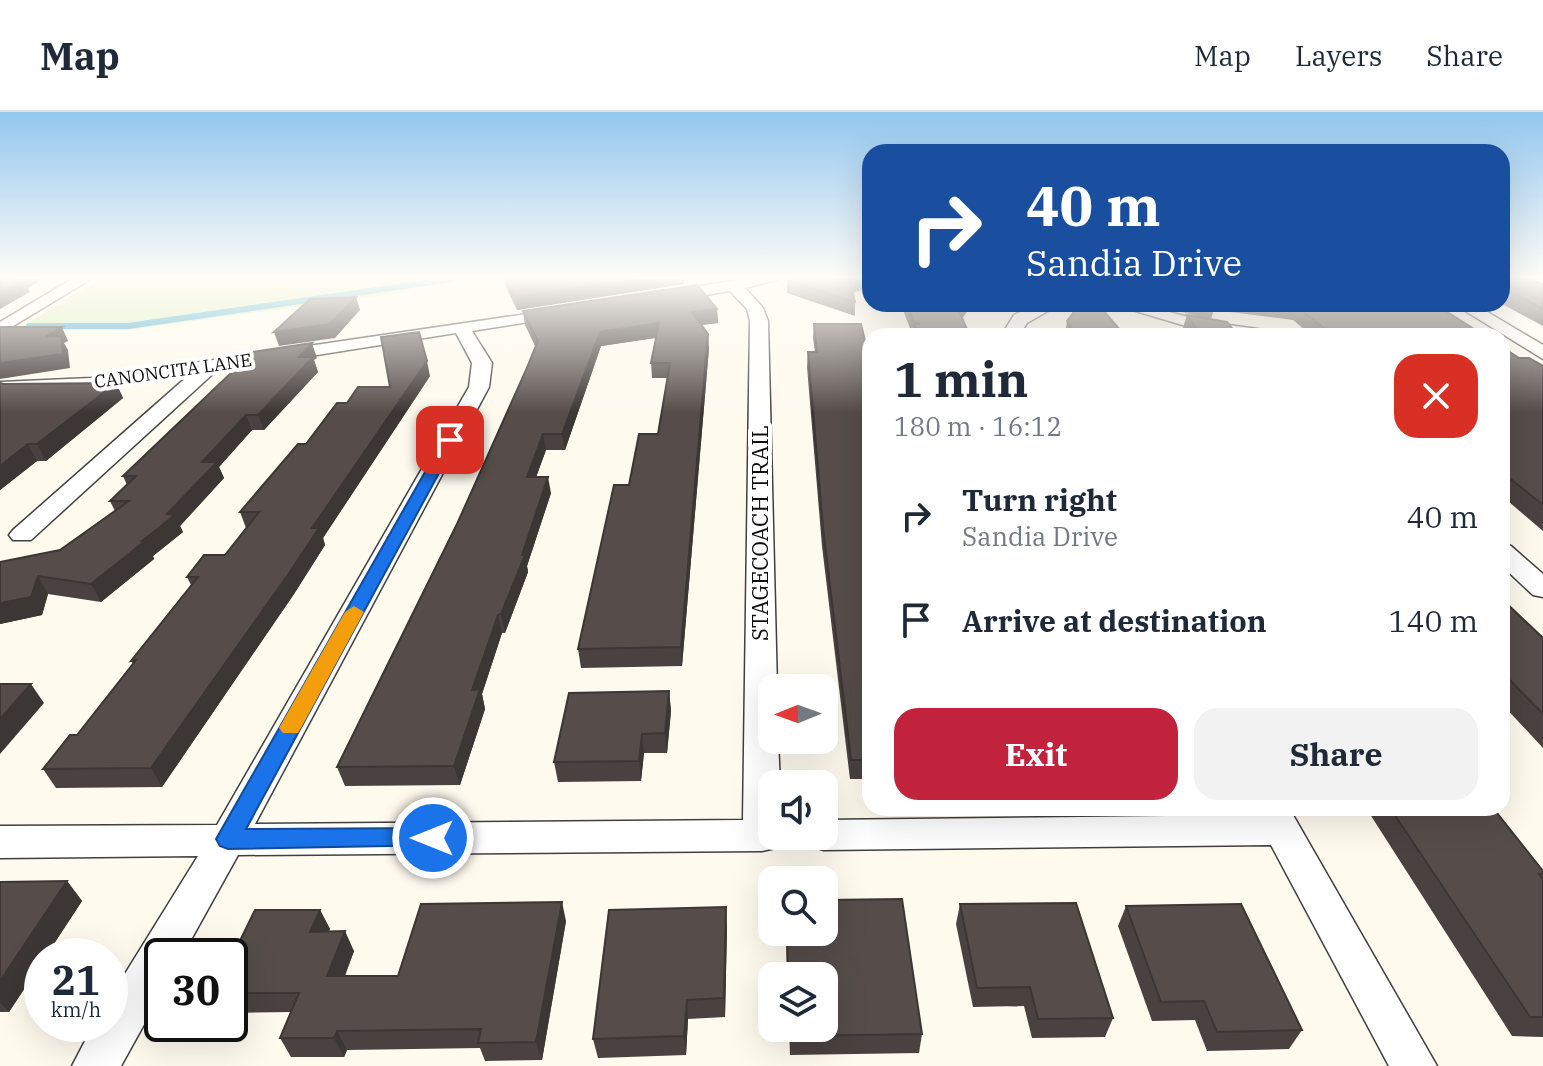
<!DOCTYPE html>
<html lang="en">
<head>
<meta charset="utf-8">
<style>
	:root { --surface:#fff; --page:#f2f2f3; --text:#1f2937; --muted:#747a83; --line:#e0e1e3; --accent:#c0233b }
	body { margin:0; font-family:"IBM Plex Serif",serif; background:var(--page); color:var(--text); height:100vh; display:flex; flex-direction:column; font-size:30px; white-space:nowrap }
	* { box-sizing:border-box; margin:0 }
	p { font-size:26px; color:var(--muted) }
	.icon { flex:none; width:44px; height:44px; fill:none; stroke:currentColor; stroke-width:2; stroke-linecap:round; stroke-linejoin:round }
	.map { position:relative; flex:1; overflow:hidden }
	.panel { position:absolute; left:862px; top:216px; width:648px; height:488px; display:flex; flex-direction:column; background:var(--surface); border-radius:24px; box-shadow:0 8px 32px #0002 }
	.panel>* { flex:none }
	.banner { position:absolute; left:862px; top:32px; width:648px; height:168px; border-radius:24px; box-shadow:0 8px 32px #0002; background:#1a4fa0; color:#fff; overflow:hidden }
	.needle { width:52px; rotate:269deg }
	.fabs { position:absolute; left:758px; top:562px; display:grid; gap:16px }
	.fabs a { display:grid; place-items:center; width:80px; height:80px; border-radius:16px; background:var(--surface); box-shadow:0 8px 32px #0002; font-size:40px }
	.speed { position:absolute; left:24px; top:826px; display:flex; gap:16px; font-size:40px; font-weight:700; text-align:center }
	.speed>* { display:grid; place-content:center; width:104px; height:104px; border-radius:50%; background:var(--surface); box-shadow:0 8px 32px #0002; line-height:1 }
	.speed small { font-size:20px; font-weight:400 }
	.speed .limit { border:4px solid #111; border-radius:12px; background:#fff; color:#111 }
	.pin { position:absolute; display:grid; place-items:center; width:68px; height:68px; color:#fff; margin:-34px; border-radius:16px; box-shadow:0 4px 12px #0006 }
	.me { position:absolute; width:88px; margin:-44px; rotate:270deg; stroke-linejoin:round; filter:drop-shadow(0 0 6px #0008) }
	.turn { display:flex; align-items:center; gap:28px; height:168px; padding:0 32px; font-size:36px }
	.turn .icon { width:104px; height:104px; stroke-width:2.5 }
	.turn b { display:block; font-size:56px; line-height:68px }
	.round { display:grid; place-items:center; flex:none; width:84px; height:84px; border-radius:24px; background:var(--page) }
	.headline { display:flex; align-items:center; justify-content:space-between; height:136px; padding:0 32px }
	h1 { font-size:48px; font-weight:700; line-height:60px }
	.primary-button { display:flex; gap:16px; margin-top:auto; padding:16px 32px }
	.primary-button a { flex:1; height:92px; border-radius:24px; background:var(--accent); color:#fff; font-size:32px; font-weight:700; line-height:92px; text-align:center }
	.primary-button a+a { background:var(--page); color:var(--text) }
	ul { padding:0; list-style:none }
	li { display:flex; align-items:center; gap:24px; height:104px; padding:0 32px }
	li div { flex:1 }
	li b { display:block; font-size:30px }
	li em { font-style:normal }
	header { display:flex; align-items:center; gap:48px; box-sizing:border-box; height:112px; padding:0 40px; background:var(--surface); border-bottom:2px solid var(--line) }
	header strong { font-size:38px }
	nav { display:flex; gap:44px; margin-inline-start:auto; font-size:28px }
	.map>svg:first-child { display:block }
	.green { fill:#d7eab7 }
	.lines { fill:none; stroke-linecap:round; stroke-linejoin:round }
	.stream { stroke:#38a3cf; stroke-width:6 }
	.minor-casing { stroke:#404040; stroke-width:3 }
	.minor { fill:#fff; fill-rule:evenodd }
	.wall { fill:#4a4240 }
	.shaded-wall { fill:#3c3634 }
	.building { fill:#564d4a; stroke:#3c3634; stroke-width:2 }
	.route { fill:#1a73e8; stroke:#114b97; stroke-width:2 }
	.slow { fill:#f59e0b }
	.labels { text-anchor:middle; stroke-width:8; stroke-linejoin:round; paint-order:stroke }
	.far-street-label { font-size:18px; fill:#0d0d0d; stroke:#fff }
	.street-label { font-size:22px; fill:#0d0d0d; stroke:#fff }
</style>
</head>
<body>
<header>
<strong>Map</strong>
<nav><a>Map</a><a>Layers</a><a>Share</a></nav>
</header>
<div class="map">
<svg width="1543" height="954" viewBox="0 0 1543 954">
	<rect width="100%" height="100%" fill="#fffaee"/>
	<polygon class="green" points="100,167 418,167 406,180 126,218 16,218"/>
	<g class="lines">
		<polyline class="stream" points="29,214 128,214 452,167"/>
		<defs>
			<g id="minor">
				<polygon points="72,167 91,167 0,222 0,210"/>
				<polygon points="743,167 779,167 745,176 763,196 768,209 777,576 772,576 772,628 778,628 780,672 772,672 772,724 790,724 785,734 762,739 238,743 182,844 162,844 162,880 121,954 72,954 94,912 110,912 110,886 198,744 0,746 0,714 217,713 469,275 472,251 456,221 216,259 31,428 13,428 9,423 13,418 189,263 91,278 0,282 0,270 91,266 567,196 570,200 561,205 472,219 492,251 489,275 255,712 743,708 750,209 747,197 730,179 665,190 657,185 665,180"/>
				<polygon points="1037,192 1060,192 1027,211 1019,224 1001,224 1014,203"/>
				<polygon points="1112,192 1139,192 1207,210 1272,219 1281,224 1206,220"/>
				<polygon points="1454,192 1474,192 1543,233 1543,247"/>
				<polygon points="1502,432 1511,434 1543,462 1543,485 1533,483 1502,454"/>
				<polygon points="1252,696 1289,696 1437,954 1389,954 1271,733 824,738 811,734 806,724 824,724 824,708 1255,703"/>
			</g>
		</defs>
		<use href="#minor" class="minor-casing"/>
		<use href="#minor" class="minor"/>
	</g>
	<g class="wall">
		<polygon points="504,167 684,167 684,172 517,198 506,175"/>
		<polygon points="1502,167 1543,172 1543,214 1502,192"/>
		<polygon points="787,168 853,180 855,190 855,204 787,181"/>
		<polygon points="904,192 973,192 962,206 970,224 913,224 903,198"/>
		<polygon points="1167,192 1444,192 1450,196 1448,201 1485,224 1312,224 1293,208 1214,198 1211,207 1238,224 1188,224 1183,216 1187,203 1205,206 1171,197"/>
		<polygon points="717,197 718,211 701,213 709,236 682,554 581,556 578,537 629,373 658,322 668,266 652,266 651,251 656,226 601,234 565,338 546,338 536,365 551,381 527,454 528,460 505,521 502,521 482,582 485,597 460,673 345,674 337,655 457,412 526,258 535,234 525,213 523,199"/>
		<polygon points="1067,209 1118,224 1065,224"/>
		<polygon points="814,212 870,250 870,667 850,667 822,434 807,255 808,240 815,240 813,226"/>
		<polygon points="1502,235 1519,246 1543,254 1543,419 1502,384"/>
		<polygon points="317,246 314,248 318,260 264,318 252,318 219,355 224,366 180,414 183,420 153,444 154,447 101,490 48,482 42,503 0,512 0,450 60,438 115,399 110,389 127,373 123,364"/>
		<polygon points="430,264 323,426 325,433 294,482 162,675 56,676 43,657 77,623 133,552 131,549 191,473 187,465 225,443 246,416 240,400 347,291 390,275"/>
		<polygon points="0,271 4,272 116,271 123,286 46,349 37,349 0,378"/>
		<polygon points="1502,487 1543,526 1543,636 1502,592"/>
		<polygon points="669,579 671,599 667,641 644,641 641,669 558,670 554,650"/>
		<polygon points="1366,696 1493,696 1543,759 1543,925 1512,924"/>
		<polygon points="67,769 82,789 9,900 0,900 0,770"/>
		<polygon points="960,792 1113,906 1105,925 1032,926 1024,894 973,895 956,812"/>
		<polygon points="1126,794 1302,918 1289,937 1207,939 1195,908 1152,909 1118,814"/>
		<polygon points="320,798 330,817 329,819 354,839 345,864 398,864 566,809 542,948 485,949 480,936 347,938 344,945 291,945 280,926 291,900 230,901 230,849"/>
		<polygon points="727,815 725,905 688,907 686,943 598,946 593,927"/>
		<polygon points="786,820 824,820 922,922 919,941 790,943 789,916 824,916 824,864 787,864"/>
	</g>
	<g class="shaded-wall">
		<polygon points="14,167 43,167 28,176 30,180 0,197 0,181"/>
		<polygon points="635,167 684,167 684,172 517,198 515,185"/>
		<polygon points="855,167 870,167 870,175 849,182 850,169"/>
		<polygon points="356,185 360,198 335,226 279,234 274,220"/>
		<polygon points="965,192 973,192 957,213 959,199"/>
		<polygon points="717,197 718,211 693,214 692,200"/>
		<polygon points="659,211 660,225 601,234 565,338 562,322 600,220"/>
		<polygon points="62,215 68,229 64,231 68,238 70,256 0,267 0,251"/>
		<polygon points="708,222 709,236 682,554 681,535"/>
		<polygon points="312,231 317,246 314,248 318,260 264,318 258,303 299,245"/>
		<polygon points="427,249 430,264 323,426 325,433 294,482 162,675 151,656 312,416"/>
		<polygon points="116,271 123,286 46,349 37,332"/>
		<polygon points="246,303 252,318 219,355 224,366 180,414 183,420 153,444 154,447 101,490 91,472 142,429 167,402 202,350"/>
		<polygon points="543,322 546,338 530,382 527,365"/>
		<polygon points="28,332 37,349 0,378 0,354"/>
		<polygon points="548,365 551,381 527,454 528,460 505,521 501,502"/>
		<polygon points="38,464 48,482 42,503 0,512 0,491"/>
		<polygon points="498,503 502,521 482,582 485,597 460,673 454,654 472,578"/>
		<polygon points="31,572 44,591 0,642 0,607"/>
		<polygon points="669,579 671,599 667,641 665,621"/>
		<polygon points="642,622 644,641 641,669 639,649"/>
		<polygon points="67,769 82,789 46,844 42,844 42,850 9,900 0,890 0,869"/>
		<polygon points="562,790 566,809 542,948 536,930"/>
		<polygon points="726,795 727,815 725,905 724,886"/>
		<polygon points="320,798 330,817 320,839 310,820"/>
		<polygon points="345,819 354,839 337,883 327,864"/>
		<polygon points="687,888 688,907 686,943 684,924"/>
		<polygon points="337,919 347,938 344,945 334,926"/>
	</g>
	<g class="building">
		<polygon points="0,167 14,167 13,168 24,168 0,181"/>
		<polygon points="506,167 635,167 515,185"/>
		<polygon points="790,167 855,167 850,169 855,190 787,168"/>
		<polygon points="1502,167 1532,167 1543,172 1543,197 1502,175"/>
		<polygon points="697,173 717,197 692,200 708,222 681,535 578,537 614,373 629,373 639,322 658,322 670,251 651,251 659,211 600,220 562,322 543,322 527,365 548,365 522,443 525,443 501,502 498,503 472,578 480,577 454,654 337,655 457,412 526,258 538,229 523,199"/>
		<polygon points="356,185 330,212 274,220 310,187"/>
		<polygon points="907,192 965,192 959,199 970,224 918,224 914,212 920,212 913,209"/>
		<polygon points="1080,192 1098,192 1120,218 1116,224 1077,224 1067,209"/>
		<polygon points="1277,192 1444,192 1450,196 1441,196 1485,224 1334,224 1297,195"/>
		<polygon points="1187,203 1227,210 1238,224 1201,224"/>
		<polygon points="814,212 861,212 870,250 870,648 851,648 823,416 808,240 817,240"/>
		<polygon points="0,215 62,215 45,225 61,224 63,242 0,251"/>
		<polygon points="419,220 427,249 312,416 319,416 287,464 151,656 43,657 70,623 77,623 136,548 131,549 198,465 187,465 204,443 225,443 259,400 240,400 298,332 306,332 337,291 347,291 358,275 390,275 381,225"/>
		<polygon points="312,231 299,245 313,245 258,303 246,303 202,350 217,350 167,402 175,403 142,429 145,429 91,472 38,464 31,485 0,491 0,450 60,438 129,389 110,389 136,364 123,364 253,240"/>
		<polygon points="1502,235 1519,246 1529,246 1543,254 1543,393 1502,360"/>
		<polygon points="0,271 4,272 116,271 37,332 28,332 0,354"/>
		<polygon points="1502,487 1543,526 1543,602 1502,560"/>
		<polygon points="0,572 31,572 0,607"/>
		<polygon points="669,579 665,621 642,622 639,649 554,650 569,581"/>
		<polygon points="1390,696 1493,696 1543,759 1543,762 1539,762 1543,767 1543,905 1530,905"/>
		<polygon points="67,769 0,869 0,770"/>
		<polygon points="902,787 922,922 790,924 790,916 824,916 824,864 788,864 787,820 824,820 824,788"/>
		<polygon points="562,790 536,930 478,931 481,917 337,919 334,926 280,926 299,881 230,881 230,849 255,798 320,798 310,820 345,819 327,864 398,864 421,792"/>
		<polygon points="1076,791 1113,906 1038,907 1030,875 977,876 960,792"/>
		<polygon points="1241,792 1302,918 1217,920 1204,889 1161,890 1126,794"/>
		<polygon points="726,795 724,886 687,888 684,924 593,927 609,798"/>
	</g>
	<linearGradient id="sky" x2="0" y2="1"><stop stop-color="#92c7ee"/><stop offset="0.55" stop-color="#fffdf7"/><stop offset="1" stop-color="#fffdf7" stop-opacity="0"/></linearGradient>
	<rect width="1543" height="301" fill="url(#sky)"/>
	<polygon class="route" points="445,325 457,328 246,717 433,716 442,719 445,726 442,733 228,737 220,734 216,727 220,720"/>
	<polygon class="slow" points="354,494 364,500 301,616 298,621 283,621 279,616 345,500"/>
	<g class="labels">
		<g class="far-street-label">
			<text transform="translate(173 259) rotate(-8)" y="6">CANONCITA LANE</text>
		</g>
		<g class="street-label">
			<text transform="translate(760 421) rotate(-90)" y="8">STAGECOACH TRAIL</text>
		</g>
	</g>
</svg>
<div class="fabs">
<a><svg class="needle" viewBox="-14 -14 28 28"><path d="M0-13l5 13h-10z" fill="#e53935"/><path d="M0 13l5-13h-10z" fill="#747a83"/></svg></a>
<a><svg class="icon" aria-label="sound" viewBox="0 0 24 24"><path d="M4 9h4l5-4v14l-5-4H4zM17 9q2 3 0 6"/></svg></a>
<a><svg class="icon" aria-label="search" viewBox="0 0 24 24"><circle cx="10" cy="10" r="6"/><path d="M15 15l6 6"/></svg></a>
<a><svg class="icon" aria-label="layers" viewBox="0 0 24 24"><path d="M12 4l9 5-9 5-9-5zM3 14l9 5 9-5"/></svg></a>
</div>
<div class="speed"><div>21<small>km/h</small></div><div class="limit">30</div></div>
<div class="pin" style="left:450px;top:328px;background:#d93025"><svg class="icon" aria-label="arrive" viewBox="0 0 24 24"><path d="M6 21V4h12l-3 4 3 4H6"/></svg></div>
<svg class="me" style="left:433px;top:726px" viewBox="-20 -20 40 40"><circle r="17" fill="#1a73e8" stroke="#fff" stroke-width="3"/><path d="M0-11L8 9 0 5-8 9z" fill="#fff"/></svg>
<div class="banner">
<div class="turn"><svg class="icon" aria-label="right" viewBox="0 0 24 24"><path d="M7 20v-9h11M14 6l5 5-5 5"/></svg><div><b>40 m</b>Sandia Drive</div></div>
</div>
<section class="panel">
<div class="headline"><div><h1>1 min</h1><p>180 m · 16:12</p></div><a class="round" style="background:#d93025;color:#fff"><svg class="icon" aria-label="close" viewBox="0 0 24 24"><path d="M6 6l12 12M18 6L6 18"/></svg></a></div>
<ul>
<li><svg class="icon" aria-label="right" viewBox="0 0 24 24"><path d="M7 20v-9h11M14 6l5 5-5 5"/></svg><div><b>Turn right</b><p>Sandia Drive</p></div><em>40 m</em></li>
<li><svg class="icon" aria-label="arrive" viewBox="0 0 24 24"><path d="M6 21V4h12l-3 4 3 4H6"/></svg><div><b>Arrive at destination</b></div><em>140 m</em></li>
</ul>
<div class="primary-button"><a>Exit</a><a>Share</a></div>
</section>
</div>
</body>
</html>
